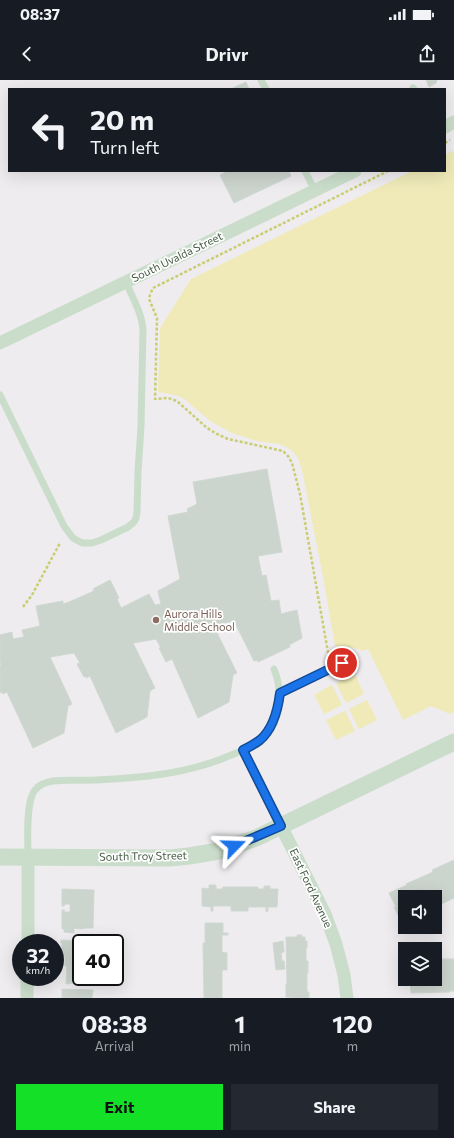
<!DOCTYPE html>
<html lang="en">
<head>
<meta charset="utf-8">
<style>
	:root { --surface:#171b24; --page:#242831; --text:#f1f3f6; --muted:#9ea1a6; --accent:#15e028 }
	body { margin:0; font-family:Commissioner,sans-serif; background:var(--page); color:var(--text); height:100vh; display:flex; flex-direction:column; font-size:15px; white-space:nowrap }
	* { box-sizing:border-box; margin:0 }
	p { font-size:13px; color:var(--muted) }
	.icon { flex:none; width:22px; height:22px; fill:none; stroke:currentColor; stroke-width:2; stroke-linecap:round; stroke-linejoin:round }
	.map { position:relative; height:918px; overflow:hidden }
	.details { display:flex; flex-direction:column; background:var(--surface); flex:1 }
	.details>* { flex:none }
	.hud { position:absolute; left:8px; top:8px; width:438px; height:84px; border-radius:0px; box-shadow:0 4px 16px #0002; background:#171b24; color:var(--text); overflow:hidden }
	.controls { position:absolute; left:398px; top:810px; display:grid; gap:8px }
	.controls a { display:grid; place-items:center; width:44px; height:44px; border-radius:0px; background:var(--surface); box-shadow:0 4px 16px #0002; font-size:20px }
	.speed { position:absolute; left:12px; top:854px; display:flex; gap:8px; font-size:20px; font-weight:700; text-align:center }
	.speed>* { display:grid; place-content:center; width:52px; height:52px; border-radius:50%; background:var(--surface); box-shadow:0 4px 16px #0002; line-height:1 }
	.speed small { font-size:10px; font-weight:400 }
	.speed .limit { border:2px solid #111; border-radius:6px; background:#fff; color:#111 }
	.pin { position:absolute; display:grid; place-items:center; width:34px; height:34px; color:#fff; margin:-17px; border:2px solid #fff; border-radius:50%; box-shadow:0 1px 4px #0007 }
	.me { position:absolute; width:44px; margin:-22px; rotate:68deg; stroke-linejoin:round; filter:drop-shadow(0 0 3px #0008) }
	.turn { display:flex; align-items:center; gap:14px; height:84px; padding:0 16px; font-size:18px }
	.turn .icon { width:52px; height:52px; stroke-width:2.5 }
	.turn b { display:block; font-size:28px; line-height:34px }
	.eta { display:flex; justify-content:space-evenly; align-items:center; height:68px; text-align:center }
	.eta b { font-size:24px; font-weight:700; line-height:28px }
	.button { display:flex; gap:8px; margin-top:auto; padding:8px 16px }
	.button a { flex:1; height:46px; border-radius:0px; background:var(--accent); color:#111; font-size:16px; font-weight:700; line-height:46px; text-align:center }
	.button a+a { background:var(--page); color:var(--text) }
	.status { display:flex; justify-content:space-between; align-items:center; height:28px; padding:0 20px; background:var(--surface); direction:ltr }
	.status svg { height:11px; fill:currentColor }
	header { display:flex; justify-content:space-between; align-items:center; height:52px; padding:0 16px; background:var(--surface); font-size:18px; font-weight:700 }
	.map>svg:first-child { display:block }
	.green { fill:#efeab8 }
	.building { fill:#cbd4cd; stroke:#d0d8d2 }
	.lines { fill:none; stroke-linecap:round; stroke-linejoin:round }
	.path { stroke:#cacd70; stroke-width:2.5; stroke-dasharray:3 2; stroke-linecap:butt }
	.service { stroke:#caddca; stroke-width:7 }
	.minor { stroke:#caddca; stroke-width:13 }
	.tertiary { stroke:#caddca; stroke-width:17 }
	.route-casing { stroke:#114b97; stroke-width:10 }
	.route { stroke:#1a73e8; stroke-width:7 }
	.education-dot { fill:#8d6e63; stroke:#fff; stroke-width:1.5 }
	.labels { text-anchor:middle; stroke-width:3.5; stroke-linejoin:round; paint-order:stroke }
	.street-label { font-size:11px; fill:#445a44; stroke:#fff }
	.education-label { font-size:11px; fill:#785e54; stroke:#fff; text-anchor:start }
</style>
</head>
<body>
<div class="status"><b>08:37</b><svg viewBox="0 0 49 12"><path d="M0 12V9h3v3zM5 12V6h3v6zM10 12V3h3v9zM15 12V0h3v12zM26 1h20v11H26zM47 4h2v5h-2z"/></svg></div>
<header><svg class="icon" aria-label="back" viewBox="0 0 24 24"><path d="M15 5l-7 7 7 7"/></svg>Drivr<svg class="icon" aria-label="share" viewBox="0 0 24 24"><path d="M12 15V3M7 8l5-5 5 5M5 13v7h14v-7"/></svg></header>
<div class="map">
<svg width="454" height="918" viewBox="0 0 454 918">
	<rect width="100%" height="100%" fill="#eeecef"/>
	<g class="green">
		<path d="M454,70V632L450,634L431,626L403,640L368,569L362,571C354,566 344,566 336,571L323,497L303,395L299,380L293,372L288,368L279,364L257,361L232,353L210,341L183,318L175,315L158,312L160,248L191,199L412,91H445V75Z"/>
		<polygon points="355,594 364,614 346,623 336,603"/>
		<polygon points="332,605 342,625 324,634 314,615"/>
		<polygon points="367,620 377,640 359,649 349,629"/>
		<polygon points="345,631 355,651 336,660 326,640"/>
	</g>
	<g class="building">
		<polygon points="426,0 437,0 436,3 429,7"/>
		<polygon points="246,2 249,9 231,9"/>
		<polygon points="228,91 289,91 291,96 234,123 220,95"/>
		<polygon points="267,389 282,472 258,476 262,496 266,495 271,521 279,520 281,534 297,530 302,558 289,565 290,567 258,582 257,580 254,581 234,541 213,545 237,593 233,595 229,622 198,638 172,579 166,582 159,568 161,568 156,559 133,563 155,608 150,611 147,637 116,653 90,596 86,598 86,596 84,597 77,584 80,583 74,573 50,577 72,624 68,626 64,653 33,668 7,612 3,614 3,612 1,613 0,612 0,586 1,585 0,578 0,555 12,552 13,559 24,557 22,550 40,546 36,526 63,521 63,524 69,522 94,511 93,509 110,500 119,518 117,519 121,528 149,514 155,525 161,524 158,511 180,499 168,436 188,432 187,429 197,424 193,402"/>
		<polygon points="454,780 454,818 435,827 435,817 405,817 405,844 403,845 401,842 403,841 400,835 398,835 394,827 396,827 389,813 407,805 406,804 433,792 432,790"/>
		<polygon points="209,805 216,805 216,809 222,809 223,807 258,807 258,809 264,809 264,806 270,806 270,809 278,809 277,827 268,827 268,831 266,832 266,827 248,827 248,831 231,831 231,826 213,826 213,831 211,831 211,827 202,826 202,808 209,809"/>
		<polygon points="62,809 94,810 93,848 83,848 83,849 74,848 74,853 64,852 64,849 62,849 62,830 65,830 64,832 70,832 70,824 65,824 64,826 62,826"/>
		<polygon points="205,843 223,843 223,853 228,853 228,855 222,855 222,872 227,873 227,890 222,890 222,918 204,918 203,863 205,863"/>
		<polygon points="297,855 302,855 302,857 305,857 305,861 307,861 307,868 306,868 306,881 308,881 308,893 307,893 307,912 309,912 309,917 308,918 286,917 286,904 287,904 286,857 297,857"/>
		<polygon points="61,860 87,861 87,863 81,863 81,897 86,897 86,904 69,903 69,904 66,904 67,886 65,886 65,876 61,875 62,863 61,863"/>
		<polygon points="283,861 284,872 281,873 282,881 284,881 285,889 276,890 273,863"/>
		<polygon points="435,879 454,879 454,911 450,911 450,912 411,913 410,899 435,899"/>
		<polygon points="62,909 93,910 92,918 62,918"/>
	</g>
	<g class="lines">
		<g class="path">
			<polyline points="445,63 450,60"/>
			<polyline points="23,527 32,515 60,463"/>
			<polyline points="329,578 300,414 292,383 288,376 283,371 228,359 217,354 207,348 177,321 168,318 155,319 157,238 149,219 150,215 153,208 388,91"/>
		</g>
		<g class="service">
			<polyline points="261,0 266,9"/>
			<polyline points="413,8 414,9"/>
			<polyline points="305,91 315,111"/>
			<path d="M0,315L64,446L73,458L82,463H92L101,460L128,447L134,442L136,438L137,432L138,392L141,346L143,250C142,233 132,217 126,202"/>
			<polyline points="280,613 342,583"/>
			<polyline points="243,670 281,746"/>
			<path d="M28,777C28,762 25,719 36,709C40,704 47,702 53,701C67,700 81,700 95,700C140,698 187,694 229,676C251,667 264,662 274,639C281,620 281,607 274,589"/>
		</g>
		<g class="minor">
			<polyline points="445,47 454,42"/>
			<polyline points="0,263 355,91"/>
			<polyline points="281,746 325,834 336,864 344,895 347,918"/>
			<polyline points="28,863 28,777"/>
			<polyline points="27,918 27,897"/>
		</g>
		<polyline class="tertiary" points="0,777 170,778 189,776 219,771 256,758 454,662"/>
	</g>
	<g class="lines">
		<defs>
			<path id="route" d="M234,766L281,746L243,670C249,667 255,664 260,660C273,649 278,629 280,613L342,583"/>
		</defs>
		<use href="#route" class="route-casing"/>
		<use href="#route" class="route"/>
	</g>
	<circle class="education-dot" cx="156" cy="540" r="4"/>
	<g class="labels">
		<g class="street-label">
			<text transform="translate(177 177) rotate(-26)" y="4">South Uvalda Street</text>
			<text transform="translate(143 776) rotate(-1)" y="4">South Troy Street</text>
			<text transform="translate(311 808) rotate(65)" y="4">East Ford Avenue</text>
		</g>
		<g class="education-label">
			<text x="164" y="538">Aurora Hills<tspan x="164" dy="13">Middle School</tspan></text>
		</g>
	</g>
</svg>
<div class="controls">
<a><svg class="icon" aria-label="sound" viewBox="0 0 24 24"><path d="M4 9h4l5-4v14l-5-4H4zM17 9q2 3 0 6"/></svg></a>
<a><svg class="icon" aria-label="layers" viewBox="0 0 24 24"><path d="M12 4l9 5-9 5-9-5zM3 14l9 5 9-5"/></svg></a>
</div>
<div class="speed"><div>32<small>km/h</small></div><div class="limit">40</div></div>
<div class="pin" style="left:342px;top:583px;background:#d93025"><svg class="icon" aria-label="arrive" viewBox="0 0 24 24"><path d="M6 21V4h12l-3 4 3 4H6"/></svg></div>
<svg class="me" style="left:234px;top:766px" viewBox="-20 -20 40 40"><path d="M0-17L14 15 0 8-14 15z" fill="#1a73e8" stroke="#fff" stroke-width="4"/></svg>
<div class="hud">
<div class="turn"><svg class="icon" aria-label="left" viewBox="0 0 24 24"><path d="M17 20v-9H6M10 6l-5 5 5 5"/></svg><div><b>20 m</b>Turn left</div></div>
</div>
</div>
<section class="details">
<div class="eta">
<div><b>08:38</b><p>Arrival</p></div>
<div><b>1</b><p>min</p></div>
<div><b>120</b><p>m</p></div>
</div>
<div class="button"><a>Exit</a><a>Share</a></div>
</section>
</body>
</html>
